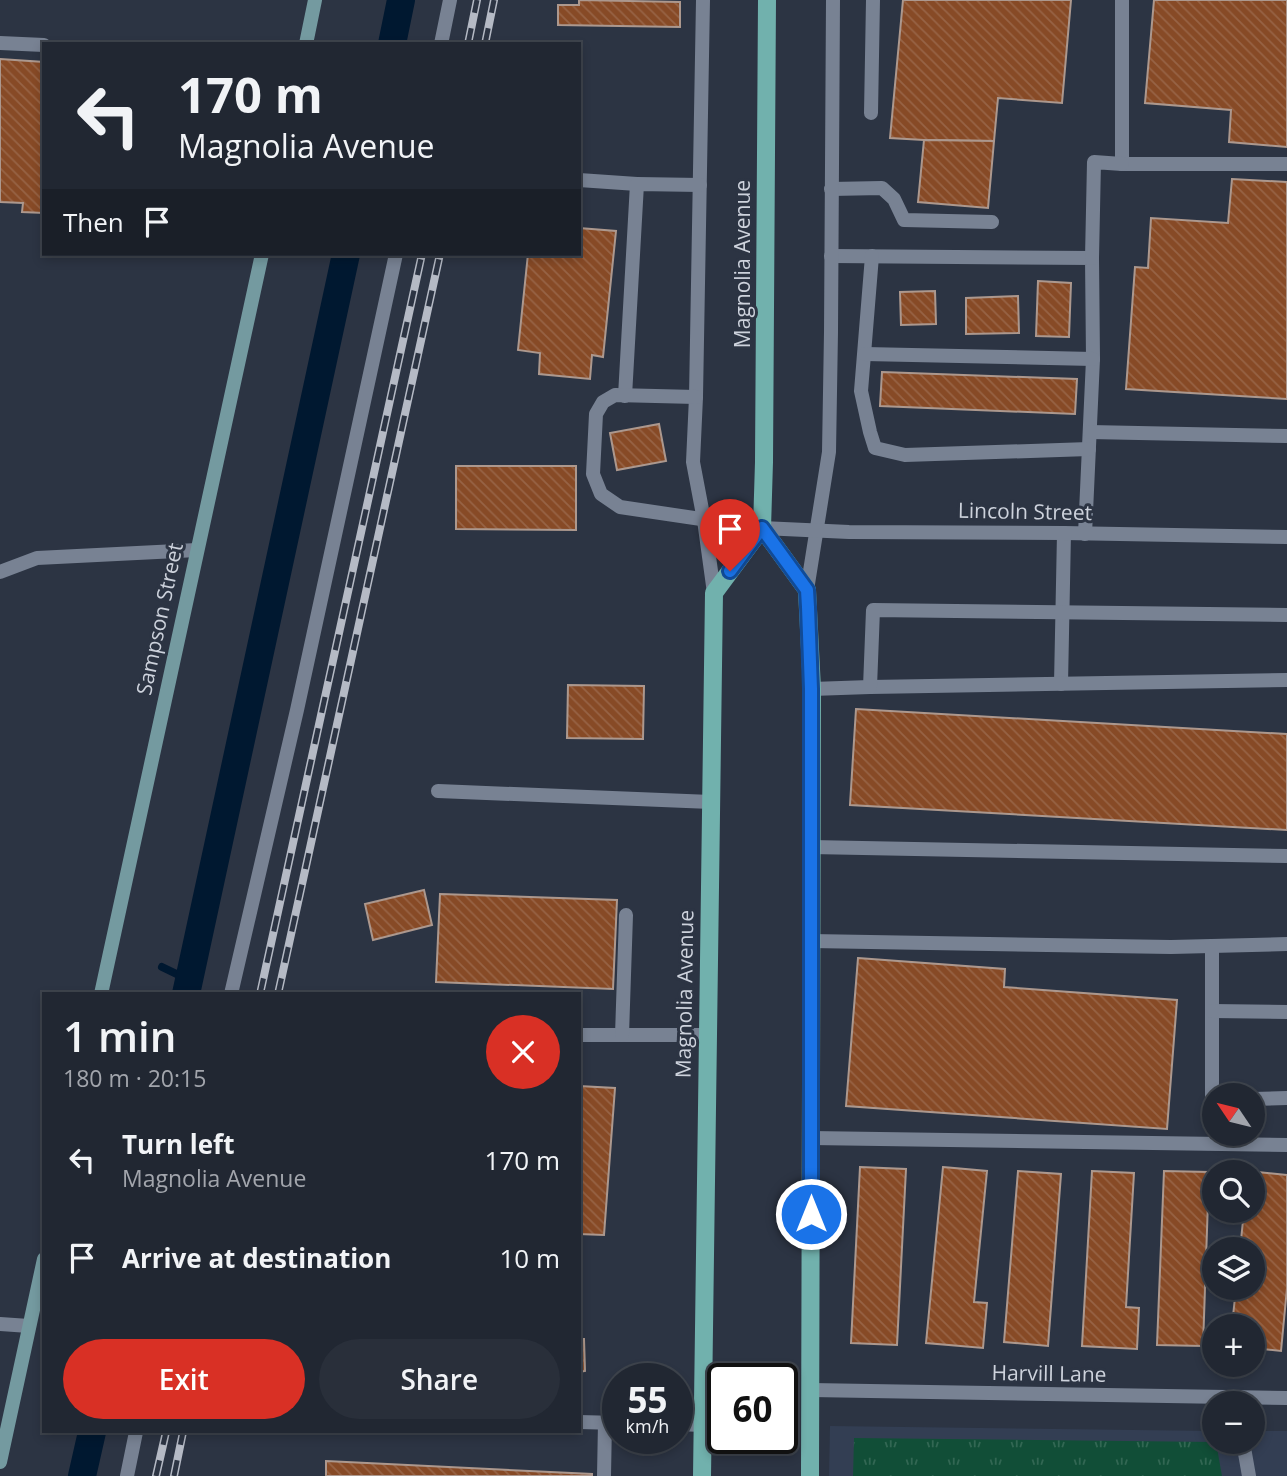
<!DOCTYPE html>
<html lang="en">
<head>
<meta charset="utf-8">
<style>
	:root { --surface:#212732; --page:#292f3a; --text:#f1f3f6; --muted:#a2a5ac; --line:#3e444d; --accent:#d93025 }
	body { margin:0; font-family:"Open Sans",sans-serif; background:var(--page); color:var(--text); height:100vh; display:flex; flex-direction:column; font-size:26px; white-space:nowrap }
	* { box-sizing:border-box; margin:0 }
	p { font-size:23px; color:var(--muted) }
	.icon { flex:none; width:38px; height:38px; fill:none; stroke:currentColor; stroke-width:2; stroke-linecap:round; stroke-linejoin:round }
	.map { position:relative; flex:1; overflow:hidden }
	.drawer { position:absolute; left:42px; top:992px; width:539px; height:441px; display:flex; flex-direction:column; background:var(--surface); border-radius:0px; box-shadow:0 4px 10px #0003,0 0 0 2px var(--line) }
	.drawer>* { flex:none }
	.top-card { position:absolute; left:42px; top:42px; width:539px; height:214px; border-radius:0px; box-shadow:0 4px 10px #0003,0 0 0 2px var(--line); background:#212732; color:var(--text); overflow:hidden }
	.needle { width:46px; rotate:305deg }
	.tools { position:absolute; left:1202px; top:1083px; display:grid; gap:14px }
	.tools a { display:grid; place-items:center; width:63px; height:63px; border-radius:50%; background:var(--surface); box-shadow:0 4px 10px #0003,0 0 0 2px var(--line); font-size:35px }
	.speed { position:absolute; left:602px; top:1363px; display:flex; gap:14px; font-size:35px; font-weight:700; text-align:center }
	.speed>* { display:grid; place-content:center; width:91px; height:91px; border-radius:50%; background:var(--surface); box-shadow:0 4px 10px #0003,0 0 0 2px var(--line); line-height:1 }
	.speed small { font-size:18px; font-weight:400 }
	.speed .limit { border:4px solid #111; border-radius:10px; background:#fff; color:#111 }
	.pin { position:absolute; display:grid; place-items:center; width:60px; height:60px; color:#fff; margin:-72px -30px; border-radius:50% 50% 50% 0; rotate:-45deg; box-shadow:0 0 7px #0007 }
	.pin .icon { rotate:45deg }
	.me { position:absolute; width:77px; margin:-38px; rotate:0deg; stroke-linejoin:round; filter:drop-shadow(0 0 5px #0008) }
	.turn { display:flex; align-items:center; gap:24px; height:147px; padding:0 21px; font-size:32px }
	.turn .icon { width:91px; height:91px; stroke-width:2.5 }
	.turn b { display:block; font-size:49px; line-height:60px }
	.then { display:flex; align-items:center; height:66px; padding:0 21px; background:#0003; gap:14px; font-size:26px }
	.round { display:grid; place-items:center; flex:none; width:74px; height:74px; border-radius:37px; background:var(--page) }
	.summary { display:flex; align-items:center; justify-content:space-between; height:119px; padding:0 21px }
	h1 { font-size:42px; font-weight:600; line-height:52px }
	.primary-button { display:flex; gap:14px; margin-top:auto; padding:14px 21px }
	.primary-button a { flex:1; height:80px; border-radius:42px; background:var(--accent); color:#fff; font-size:28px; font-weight:600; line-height:80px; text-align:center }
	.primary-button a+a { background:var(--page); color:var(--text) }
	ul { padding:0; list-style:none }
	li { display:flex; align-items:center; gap:21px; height:98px; padding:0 21px }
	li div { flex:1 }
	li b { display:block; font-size:26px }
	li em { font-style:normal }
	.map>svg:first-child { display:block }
	.built { fill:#333e53 }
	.grass { fill:url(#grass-tufts) }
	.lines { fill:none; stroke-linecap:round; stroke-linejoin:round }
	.stream { stroke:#001830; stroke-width:8 }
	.canal { stroke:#001830; stroke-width:28 }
	.building { fill:url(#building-back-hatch); stroke:#ac988e; stroke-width:2 }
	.lane { stroke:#788293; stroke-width:14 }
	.street { stroke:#788293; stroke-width:14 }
	.secondary { stroke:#749aa0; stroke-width:14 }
	.primary { stroke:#71b1ad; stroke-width:18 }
	.rail-casing { stroke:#b5bac5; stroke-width:8 }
	.rail { stroke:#2c3443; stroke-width:5; stroke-dasharray:16; stroke-linecap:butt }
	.route-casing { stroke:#114b97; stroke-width:18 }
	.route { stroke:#1a73e8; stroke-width:12 }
	.labels { text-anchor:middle; stroke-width:6; stroke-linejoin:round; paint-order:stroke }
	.street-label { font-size:21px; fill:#cdd2dc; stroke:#2c3443 }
</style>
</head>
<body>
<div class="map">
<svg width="1287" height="1476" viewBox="0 0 1287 1476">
	<defs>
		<pattern id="grass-tufts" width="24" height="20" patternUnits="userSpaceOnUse" patternTransform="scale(1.75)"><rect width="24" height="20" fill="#114e37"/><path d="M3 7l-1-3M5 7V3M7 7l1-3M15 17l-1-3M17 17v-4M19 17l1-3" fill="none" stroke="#326753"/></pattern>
		<pattern id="building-back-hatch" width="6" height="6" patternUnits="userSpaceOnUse" patternTransform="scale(1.75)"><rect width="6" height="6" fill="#874a26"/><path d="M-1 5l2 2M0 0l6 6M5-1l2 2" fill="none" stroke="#976345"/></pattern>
	</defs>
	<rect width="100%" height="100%" fill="#2c3443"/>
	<polygon class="built" points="830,1426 1214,1431 1214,1442 1253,1442 1253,1431 1287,1431 1287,1476 829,1476"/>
	<polygon class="grass" points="854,1438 1216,1442 1222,1476 853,1476"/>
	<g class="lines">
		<polyline class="stream" points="162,967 189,980"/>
		<g class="canal">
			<polyline points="392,44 401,0"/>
			<polyline points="186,994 346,254"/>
			<polyline points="82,1476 92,1432"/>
		</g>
	</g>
	<g class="building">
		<polygon points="579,0 680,2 680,27 558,25 558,5 579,5"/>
		<polygon points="903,0 1071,0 1062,103 998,98 994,141 924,140 890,138"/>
		<polygon points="1154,0 1287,0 1287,147 1229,142 1231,110 1145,103"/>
		<polygon points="0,59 44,62 44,213 22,212 23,203 0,202"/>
		<polygon points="924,140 994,141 988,208 918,202"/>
		<polygon points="1232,179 1287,182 1287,399 1126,389 1135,267 1148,268 1151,218 1228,223"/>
		<polygon points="579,228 616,231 603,357 592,355 590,379 539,374 540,353 518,350 528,254 579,254"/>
		<polygon points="1038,281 1071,283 1069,337 1036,336"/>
		<polygon points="935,291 936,324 901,325 900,292"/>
		<polygon points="1018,296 1019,333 966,334 966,298"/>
		<polygon points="882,372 1077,379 1075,414 880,406"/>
		<polygon points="659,424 666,461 617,470 610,433"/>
		<polygon points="456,466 576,466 576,530 456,529"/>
		<polygon points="568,685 644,686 643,739 567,738"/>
		<polygon points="856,709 1287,734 1287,830 850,805"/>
		<polygon points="424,890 432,925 373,940 365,904"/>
		<polygon points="440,894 617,900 613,989 436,982"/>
		<polygon points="858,958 1005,969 1004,987 1177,1000 1167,1129 846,1106"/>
		<polygon points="579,1086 615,1088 604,1235 579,1234"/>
		<polygon points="860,1167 906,1169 897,1345 851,1343"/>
		<polygon points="943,1167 987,1171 974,1302 987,1303 983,1348 926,1343"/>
		<polygon points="1018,1171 1061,1174 1048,1346 1004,1342"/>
		<polygon points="1092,1171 1134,1173 1126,1307 1139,1308 1137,1349 1082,1346"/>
		<polygon points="1164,1171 1209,1172 1203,1346 1157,1345"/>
		<polygon points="1248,1171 1287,1175 1287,1288 1281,1351 1253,1348 1253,1326 1232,1326 1236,1288 1253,1288 1253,1250 1240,1250 1244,1211 1253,1211 1253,1172 1247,1172"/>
		<polygon points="579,1339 584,1339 585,1371 579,1372"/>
		<polygon points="326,1461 592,1474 592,1476 326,1476"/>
	</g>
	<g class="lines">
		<g class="lane">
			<polyline points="703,0 696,397 693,462 704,520 714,593"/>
			<polyline points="1122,0 1122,164 1287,164"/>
			<polyline points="0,43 44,45"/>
			<polyline points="441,44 450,0"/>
			<polyline points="871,113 873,0"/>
			<polyline points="579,180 637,184"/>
			<polyline points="831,189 882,188 894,199 904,220 992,222"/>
			<polyline points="831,256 1092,258 1093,359 1085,534"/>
			<polyline points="872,256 861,391 870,432 875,448 905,455 1089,449"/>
			<polyline points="1092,258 1094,162 1122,164"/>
			<polyline points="865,354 1093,359"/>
			<polyline points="625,396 637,184 700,185"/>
			<polyline points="696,397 615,395 603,402 596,414 593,474 601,494 620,507 762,528"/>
			<polyline points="1090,432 1287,436"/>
			<polyline points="0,572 37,558 197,550"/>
			<polyline points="807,590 829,452 831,332 833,0"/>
			<polyline points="1061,684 1064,533"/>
			<polyline points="870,687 1287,680"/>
			<polyline points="812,689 870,687 873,610 1287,615"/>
			<polyline points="438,791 711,802"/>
			<polyline points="811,847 1287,856"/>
			<polyline points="811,941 1171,947 1287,944"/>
			<polyline points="1212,946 1212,1099 1214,1099"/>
			<polyline points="231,994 297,710 396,254"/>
			<polyline points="1212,1011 1287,1012"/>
			<polyline points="579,1035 707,1035"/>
			<polyline points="622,1035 626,915"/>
			<polyline points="1253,1099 1287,1098"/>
			<polyline points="811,1138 1287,1145"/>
			<polyline points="0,1324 29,1326"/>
			<polyline points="579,1422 618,1423"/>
			<polyline points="677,1424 702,1425"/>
			<polyline points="1243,1442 1249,1476"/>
			<polyline points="127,1476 136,1432"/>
			<polyline points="604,1476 605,1422"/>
		</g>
		<g class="street">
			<polyline points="762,528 849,532 1064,533 1287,537"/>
			<polyline points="811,1390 1287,1398"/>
		</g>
		<g class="secondary">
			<polyline points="306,44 315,0"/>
			<polyline points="101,994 262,254"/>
			<polyline points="0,1462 44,1259"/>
		</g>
		<g class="primary">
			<polyline points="762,528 807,590 812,689 810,1476"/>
			<polyline points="702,1476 714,593 762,528 764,462 767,0"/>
		</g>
		<defs>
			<g id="rail">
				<polyline points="468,44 477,0"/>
				<polyline points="485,44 494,0"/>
				<polyline points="260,994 422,254"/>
				<polyline points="278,994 440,254"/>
				<polyline points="156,1476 166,1432"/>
				<polyline points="174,1476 183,1432"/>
			</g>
		</defs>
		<use href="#rail" class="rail-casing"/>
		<use href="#rail" class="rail"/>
	</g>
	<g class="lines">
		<defs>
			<polyline id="route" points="730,571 762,528 807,590 808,607 811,689 811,1214"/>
		</defs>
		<use href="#route" class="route-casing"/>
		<use href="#route" class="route"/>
	</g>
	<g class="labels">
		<g class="street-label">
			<text transform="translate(743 264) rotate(-90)" y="7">Magnolia Avenue</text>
			<text transform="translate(1025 512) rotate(1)" y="7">Lincoln Street</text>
			<text transform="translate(160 619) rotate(-78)" y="7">Sampson Street</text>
			<text transform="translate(685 994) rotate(-89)" y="7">Magnolia Avenue</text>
			<text transform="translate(1049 1374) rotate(1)" y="7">Harvill Lane</text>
		</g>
	</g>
</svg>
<div class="tools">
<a><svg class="needle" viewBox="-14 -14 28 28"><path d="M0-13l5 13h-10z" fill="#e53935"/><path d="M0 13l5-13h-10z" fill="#a2a5ac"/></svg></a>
<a><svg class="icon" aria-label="search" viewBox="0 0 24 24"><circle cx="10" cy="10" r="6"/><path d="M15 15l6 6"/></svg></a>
<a><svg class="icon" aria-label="layers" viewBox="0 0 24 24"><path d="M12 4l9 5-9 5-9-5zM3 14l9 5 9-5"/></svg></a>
<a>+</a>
<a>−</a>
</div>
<div class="speed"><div>55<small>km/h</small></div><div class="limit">60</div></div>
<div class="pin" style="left:730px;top:571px;background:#d93025"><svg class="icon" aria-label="arrive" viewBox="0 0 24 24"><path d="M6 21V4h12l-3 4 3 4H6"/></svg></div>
<svg class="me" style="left:811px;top:1214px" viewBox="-20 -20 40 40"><circle r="17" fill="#1a73e8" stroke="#fff" stroke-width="3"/><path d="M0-11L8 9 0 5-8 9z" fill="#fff"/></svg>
<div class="top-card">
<div class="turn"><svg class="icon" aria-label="left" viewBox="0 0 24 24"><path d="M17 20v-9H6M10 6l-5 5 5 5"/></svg><div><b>170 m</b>Magnolia Avenue</div></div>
<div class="then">Then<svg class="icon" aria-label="arrive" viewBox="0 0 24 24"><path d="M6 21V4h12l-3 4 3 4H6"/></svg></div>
</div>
<section class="drawer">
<div class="summary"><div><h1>1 min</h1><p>180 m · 20:15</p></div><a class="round" style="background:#d93025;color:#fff"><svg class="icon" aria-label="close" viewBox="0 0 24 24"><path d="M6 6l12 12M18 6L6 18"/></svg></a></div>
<ul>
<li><svg class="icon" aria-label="left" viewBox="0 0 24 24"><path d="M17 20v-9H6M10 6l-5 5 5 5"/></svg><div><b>Turn left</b><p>Magnolia Avenue</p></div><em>170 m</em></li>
<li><svg class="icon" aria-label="arrive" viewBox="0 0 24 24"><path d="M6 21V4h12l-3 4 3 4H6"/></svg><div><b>Arrive at destination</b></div><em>10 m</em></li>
</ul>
<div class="primary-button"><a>Exit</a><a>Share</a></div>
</section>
</div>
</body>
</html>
